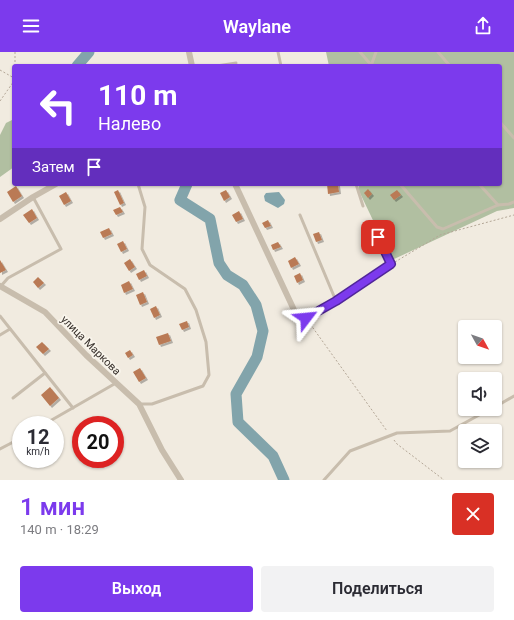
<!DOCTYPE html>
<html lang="ru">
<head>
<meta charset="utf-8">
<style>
	:root { --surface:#fff; --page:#f2f2f3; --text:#2b2b33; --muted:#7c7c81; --accent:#7c3aed }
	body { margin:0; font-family:Roboto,sans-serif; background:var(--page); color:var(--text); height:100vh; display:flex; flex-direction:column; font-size:15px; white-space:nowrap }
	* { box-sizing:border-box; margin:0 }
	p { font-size:13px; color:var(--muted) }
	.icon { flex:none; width:22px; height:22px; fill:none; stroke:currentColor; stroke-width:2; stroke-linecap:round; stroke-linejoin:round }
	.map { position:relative; height:428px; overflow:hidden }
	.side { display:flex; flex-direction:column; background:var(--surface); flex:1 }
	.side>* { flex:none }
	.hud { position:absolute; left:12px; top:12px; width:490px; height:122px; border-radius:4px; box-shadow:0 1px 3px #0004; background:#7c3aed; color:#fff; overflow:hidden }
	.needle { width:26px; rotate:130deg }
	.tools { position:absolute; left:458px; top:268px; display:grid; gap:8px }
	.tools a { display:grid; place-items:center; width:44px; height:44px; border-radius:4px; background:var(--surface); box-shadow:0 1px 3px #0004; font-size:20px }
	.speed { position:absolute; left:12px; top:364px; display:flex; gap:8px; font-size:20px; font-weight:700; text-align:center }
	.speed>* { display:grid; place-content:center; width:52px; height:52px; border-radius:50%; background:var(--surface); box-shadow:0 1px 3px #0004; line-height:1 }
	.speed small { font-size:10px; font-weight:400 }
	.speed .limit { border:6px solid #d22; background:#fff; color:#111 }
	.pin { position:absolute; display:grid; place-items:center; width:34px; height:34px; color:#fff; margin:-17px; border-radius:8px; box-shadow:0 2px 6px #0006 }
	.me { position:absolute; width:44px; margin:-22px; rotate:61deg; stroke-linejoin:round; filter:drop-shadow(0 0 3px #0008) }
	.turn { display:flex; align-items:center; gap:14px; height:84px; padding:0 20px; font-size:18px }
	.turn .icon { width:52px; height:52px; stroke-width:2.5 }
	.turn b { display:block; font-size:28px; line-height:34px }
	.then { display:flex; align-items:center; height:38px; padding:0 20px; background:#0003; gap:8px; font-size:15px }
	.round { display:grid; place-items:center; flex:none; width:42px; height:42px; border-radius:4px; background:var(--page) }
	.overview { display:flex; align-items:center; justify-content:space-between; height:68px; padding:0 20px }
	h1 { font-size:24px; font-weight:600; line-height:30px; color:var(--accent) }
	.action { display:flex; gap:8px; margin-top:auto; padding:8px 20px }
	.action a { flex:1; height:46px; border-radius:4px; background:var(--accent); color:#fff; font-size:16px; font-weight:600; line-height:46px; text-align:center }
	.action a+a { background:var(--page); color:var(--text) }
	header { display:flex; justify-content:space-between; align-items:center; height:52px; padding:0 20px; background:var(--accent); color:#fff; font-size:18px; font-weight:600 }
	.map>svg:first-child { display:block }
	.green { fill:#b1bfa1 }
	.water { fill:#82a4ab }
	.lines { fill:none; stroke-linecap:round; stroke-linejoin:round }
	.river { stroke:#82a4ab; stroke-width:11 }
	.building { fill:#ba7a54; filter:url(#shadow) }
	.path { stroke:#b4a797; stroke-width:1; stroke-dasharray:2 2; stroke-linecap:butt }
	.service { stroke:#c8bdad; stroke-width:3 }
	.minor { stroke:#c8bdad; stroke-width:6 }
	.route-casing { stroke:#51269a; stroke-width:10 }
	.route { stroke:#7c3aed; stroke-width:7 }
	.labels { text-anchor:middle; stroke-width:3.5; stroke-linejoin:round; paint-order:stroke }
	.street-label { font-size:11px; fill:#37302b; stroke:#f9f5ec }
</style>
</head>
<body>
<header><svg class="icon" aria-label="menu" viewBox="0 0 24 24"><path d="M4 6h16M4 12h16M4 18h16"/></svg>Waylane<svg class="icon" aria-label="share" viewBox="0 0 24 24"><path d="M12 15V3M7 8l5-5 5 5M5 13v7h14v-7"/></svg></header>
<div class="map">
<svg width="514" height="428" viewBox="0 0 514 428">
	<defs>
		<filter id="shadow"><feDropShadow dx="2" dy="2" stdDeviation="0" flood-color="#0004"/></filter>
	</defs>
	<rect width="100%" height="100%" fill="#f1ebe0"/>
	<g class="green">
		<polygon points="326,0 514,0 514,156 497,159 392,208 359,139 359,132 500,132 500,14 329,14"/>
		<polygon points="14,67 14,115 0,125 0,83 6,71"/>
	</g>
	<polygon class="water" points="279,140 285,148 284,152 278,156 265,149 264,144 266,141"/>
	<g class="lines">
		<g class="river">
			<polyline points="77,14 89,0"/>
			<polyline points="187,132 180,148 210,167 219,211 227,223 243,233 256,253 263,279 257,305 236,342 238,370 273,404 284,428"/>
		</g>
	</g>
	<g class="building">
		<polygon points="327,132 338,132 339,140 328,142"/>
		<polygon points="16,134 22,144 13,150 7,140"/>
		<polygon points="368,137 372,142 368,146 364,141"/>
		<polygon points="118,138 124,151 120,153 114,140"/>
		<polygon points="226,138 230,145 224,149 220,141"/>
		<polygon points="397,138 401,143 394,148 390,143"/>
		<polygon points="66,140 71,149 64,153 59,144"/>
		<polygon points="120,155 123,160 116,163 113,158"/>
		<polygon points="32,157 37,166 29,171 23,163"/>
		<polygon points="239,159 243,167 236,170 232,163"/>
		<polygon points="268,168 271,174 265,176 262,171"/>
		<polygon points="109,176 112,182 103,186 100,180"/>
		<polygon points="319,180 322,188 316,190 313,182"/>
		<polygon points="123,189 127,197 121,200 117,192"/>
		<polygon points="278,190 281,195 273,198 271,193"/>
		<polygon points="295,205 299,212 291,216 288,209"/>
		<polygon points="130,207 135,215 129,219 124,211"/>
		<polygon points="0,208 6,218 0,221"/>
		<polygon points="144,218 147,224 139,228 136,222"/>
		<polygon points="300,221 303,228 297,231 294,224"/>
		<polygon points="38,225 44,231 38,236 33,230"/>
		<polygon points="129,229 133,237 124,241 121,233"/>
		<polygon points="143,240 147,250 140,253 136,243"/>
		<polygon points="156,254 160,263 154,266 150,257"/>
		<polygon points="187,269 189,275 182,278 179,272"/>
		<polygon points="168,281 171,289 159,293 156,285"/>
		<polygon points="42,290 49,297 43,302 36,295"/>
		<polygon points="130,298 133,303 128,306 125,301"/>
		<polygon points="140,316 146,326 139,330 133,320"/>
		<polygon points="50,335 59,346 50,354 41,343"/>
	</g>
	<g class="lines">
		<g class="path">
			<polyline points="15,0 15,14"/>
			<polyline points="0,18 14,26"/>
			<polyline points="0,49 14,29"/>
			<polyline points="395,210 440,183 514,163"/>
			<polyline points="308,269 387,379"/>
			<polyline points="394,388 397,392 444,428"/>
		</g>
		<g class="service">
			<polyline points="278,0 281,14"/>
			<polyline points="360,0 372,14"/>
			<polyline points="438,0 450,14"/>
			<polyline points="217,14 236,11"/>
			<polyline points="371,14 376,0"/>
			<polyline points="500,70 514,86"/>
			<polyline points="138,132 145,155 142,197 150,213 185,237 196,258 206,290 209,323 203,334 152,352 139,352"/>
			<polyline points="356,132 363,154"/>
			<polyline points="400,132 437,175 443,177 498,153 509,152 514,150"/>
			<polyline points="479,132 498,153"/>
			<polyline points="300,163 336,249"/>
			<polyline points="1,234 8,226 61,197 33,145"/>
			<polyline points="296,260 306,266 336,249 391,212 378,185"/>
			<polyline points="0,264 73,356"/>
			<polyline points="0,283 10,277"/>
			<polyline points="13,346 45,321"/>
			<polyline points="495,355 514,344"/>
			<polyline points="43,373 116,331"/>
			<polyline points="0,397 21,386"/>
			<polyline points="324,428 350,399 397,381 450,379 490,357"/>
		</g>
		<g class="minor">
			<polyline points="189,0 192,14"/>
			<polyline points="235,132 295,260"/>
			<polyline points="0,167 33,145 56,132"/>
			<polyline points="0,234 45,260 86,303 139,352 162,398 181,428"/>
		</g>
	</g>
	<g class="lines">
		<defs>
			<polyline id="route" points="306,266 336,249 391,212 378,185"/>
		</defs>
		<use href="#route" class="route-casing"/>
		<use href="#route" class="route"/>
	</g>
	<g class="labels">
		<g class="street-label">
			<text transform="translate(91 293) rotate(45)" y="4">улица Маркова</text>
		</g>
	</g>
</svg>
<div class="tools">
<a><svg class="needle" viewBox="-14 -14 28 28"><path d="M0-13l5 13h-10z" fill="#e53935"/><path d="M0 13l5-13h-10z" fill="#7c7c81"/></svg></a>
<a><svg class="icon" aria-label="sound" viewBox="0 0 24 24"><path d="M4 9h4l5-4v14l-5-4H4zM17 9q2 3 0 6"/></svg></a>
<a><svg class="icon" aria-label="layers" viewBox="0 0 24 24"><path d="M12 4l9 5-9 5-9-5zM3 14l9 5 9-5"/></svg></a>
</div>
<div class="speed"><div>12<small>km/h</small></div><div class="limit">20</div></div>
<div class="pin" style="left:378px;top:185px;background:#d93025"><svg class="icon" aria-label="arrive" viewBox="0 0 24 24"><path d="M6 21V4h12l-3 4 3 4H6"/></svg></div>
<svg class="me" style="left:306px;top:266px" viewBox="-20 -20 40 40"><path d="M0-17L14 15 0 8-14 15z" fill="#7c3aed" stroke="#fff" stroke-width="4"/></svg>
<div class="hud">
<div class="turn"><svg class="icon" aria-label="left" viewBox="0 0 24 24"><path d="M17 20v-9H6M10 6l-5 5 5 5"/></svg><div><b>110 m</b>Налево</div></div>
<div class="then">Затем<svg class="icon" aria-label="arrive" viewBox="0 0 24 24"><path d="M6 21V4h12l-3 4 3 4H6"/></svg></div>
</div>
</div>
<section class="side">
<div class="overview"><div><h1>1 мин</h1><p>140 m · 18:29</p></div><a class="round" style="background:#d93025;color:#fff"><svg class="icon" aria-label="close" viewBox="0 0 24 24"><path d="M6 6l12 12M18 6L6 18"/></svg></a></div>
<div class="action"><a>Выход</a><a>Поделиться</a></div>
</section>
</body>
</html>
